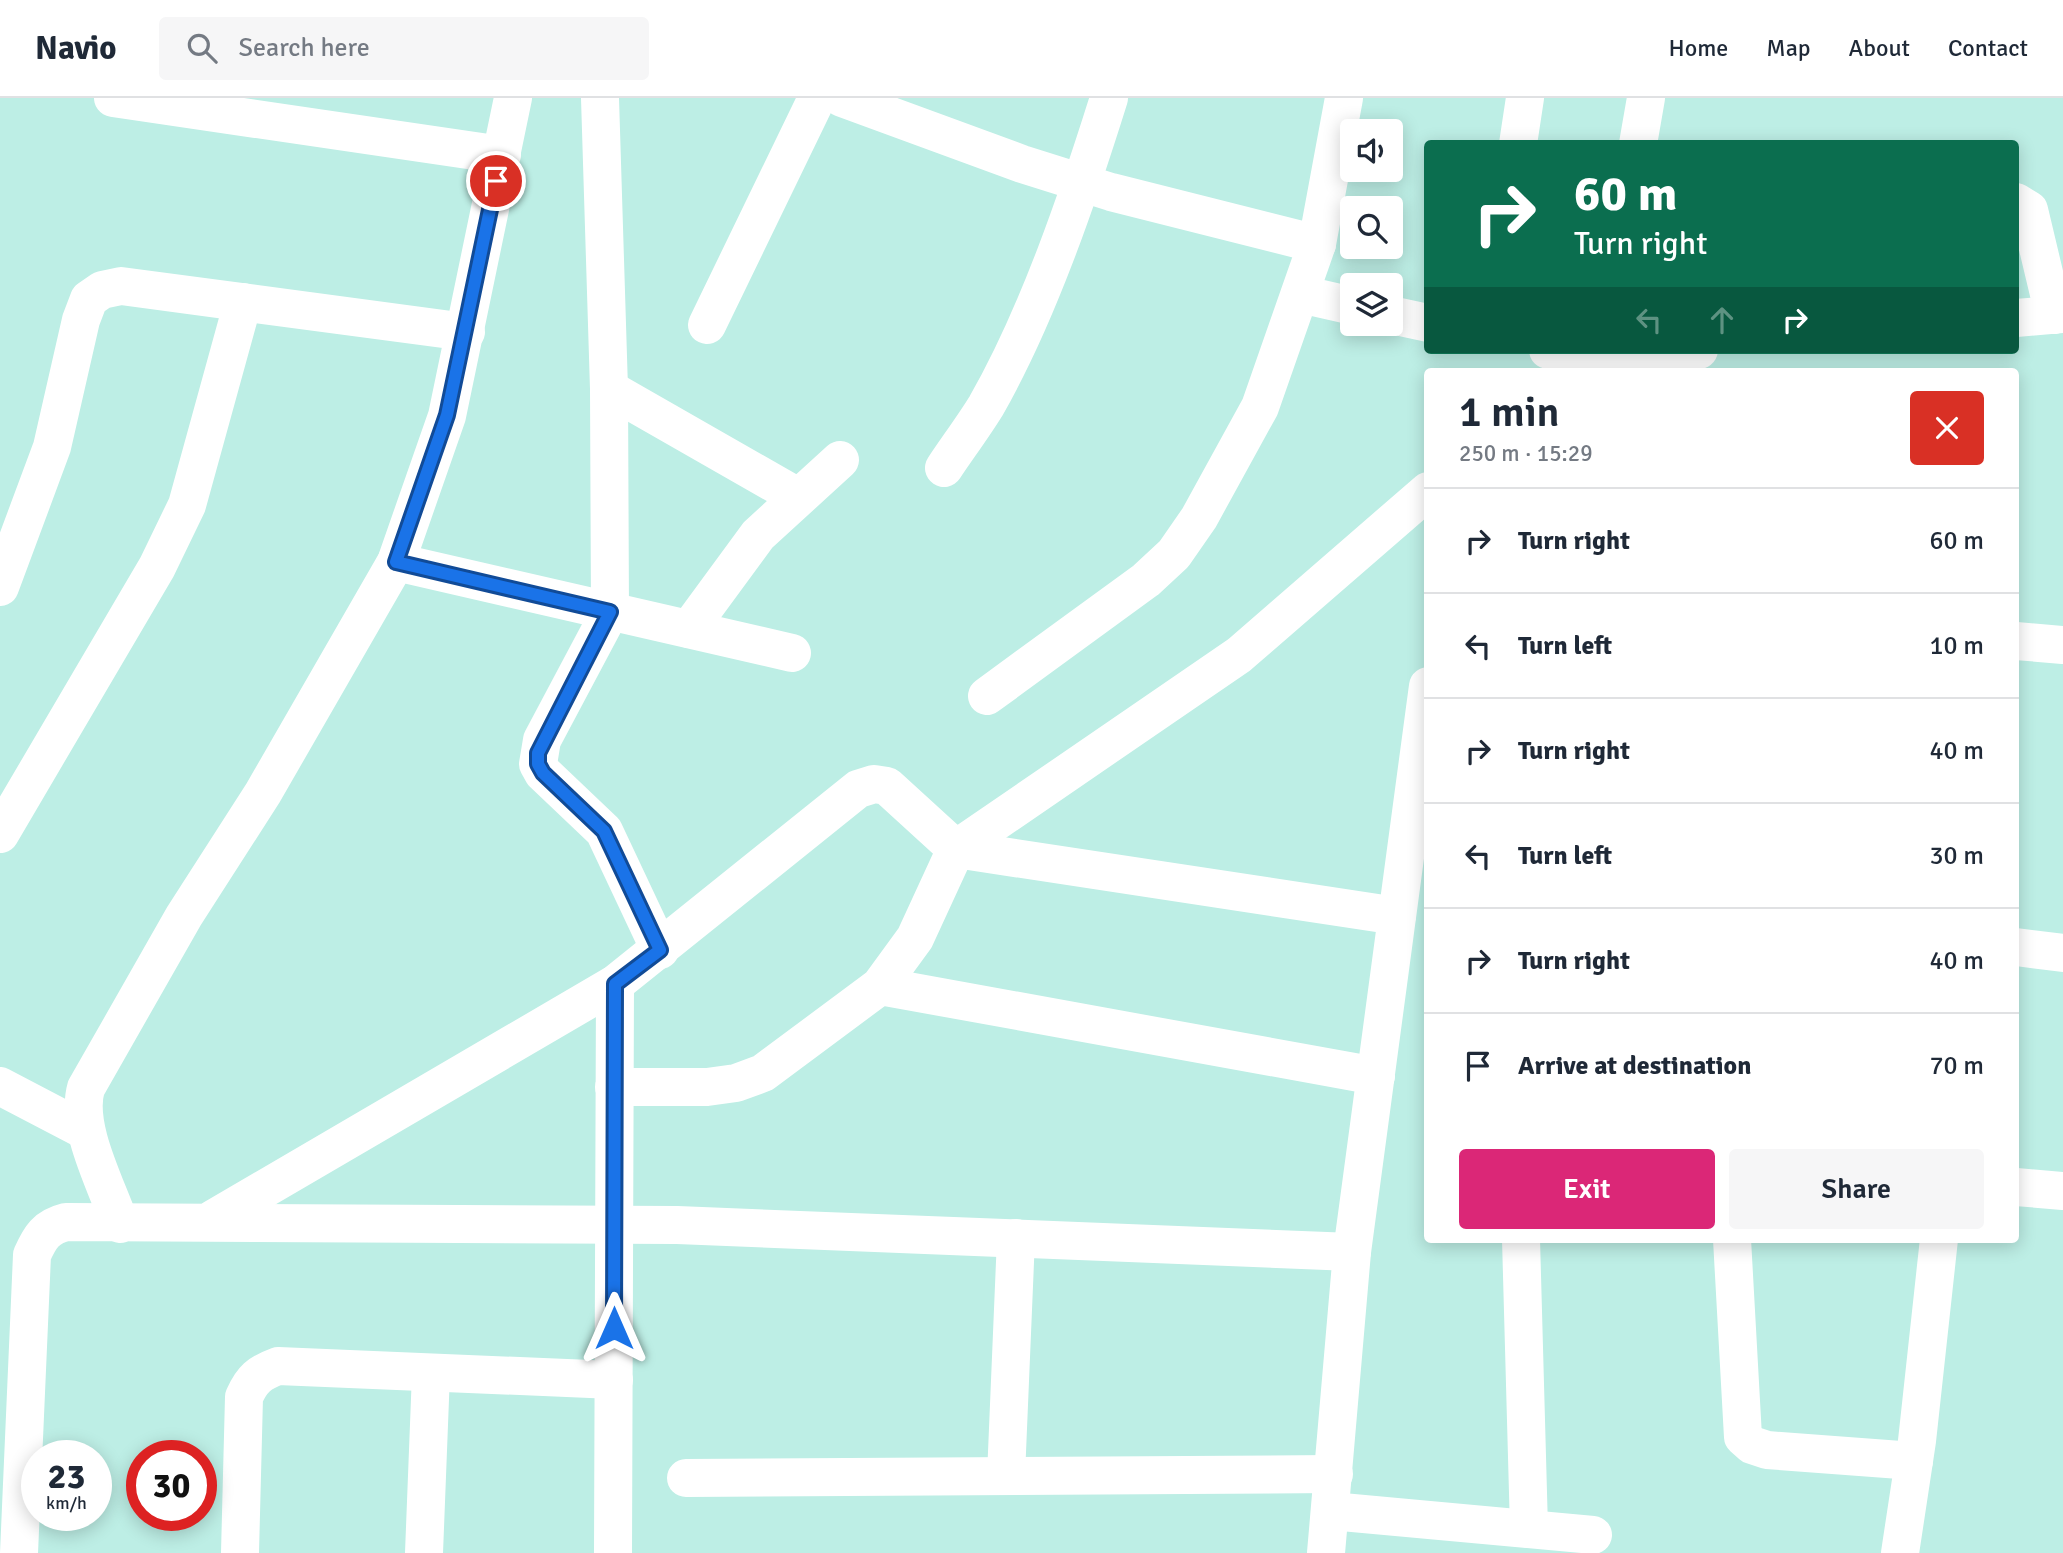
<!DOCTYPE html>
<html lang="en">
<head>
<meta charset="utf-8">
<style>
	:root { --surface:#fff; --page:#f6f6f7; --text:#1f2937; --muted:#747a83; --line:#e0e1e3; --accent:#db2777 }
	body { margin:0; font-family:Signika,sans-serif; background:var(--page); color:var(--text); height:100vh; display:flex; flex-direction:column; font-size:26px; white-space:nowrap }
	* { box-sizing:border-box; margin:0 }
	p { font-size:23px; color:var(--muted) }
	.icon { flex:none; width:38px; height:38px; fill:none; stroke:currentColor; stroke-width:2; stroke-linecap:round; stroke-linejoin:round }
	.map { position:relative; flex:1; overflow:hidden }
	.sheet { position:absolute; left:1424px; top:270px; width:595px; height:875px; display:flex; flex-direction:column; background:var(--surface); border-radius:7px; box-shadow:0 4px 18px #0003 }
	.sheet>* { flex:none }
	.top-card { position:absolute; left:1424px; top:42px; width:595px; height:214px; border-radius:7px; box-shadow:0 4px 18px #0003; background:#0b6e4f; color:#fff; overflow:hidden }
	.controls { position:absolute; left:1340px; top:21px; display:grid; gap:14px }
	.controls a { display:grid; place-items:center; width:63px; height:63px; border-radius:7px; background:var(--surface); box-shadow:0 4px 18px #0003; font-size:35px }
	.speed { position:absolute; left:21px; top:1342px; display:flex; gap:14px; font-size:35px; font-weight:700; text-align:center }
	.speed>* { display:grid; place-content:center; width:91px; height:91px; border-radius:50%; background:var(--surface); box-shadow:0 4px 18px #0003; line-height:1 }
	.speed small { font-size:18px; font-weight:400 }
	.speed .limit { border:10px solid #d22; background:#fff; color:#111 }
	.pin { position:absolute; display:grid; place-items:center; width:60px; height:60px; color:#fff; margin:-30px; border:4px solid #fff; border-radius:50%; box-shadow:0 2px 7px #0007 }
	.me { position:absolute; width:77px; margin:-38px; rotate:0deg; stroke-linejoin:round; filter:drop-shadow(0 0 5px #0008) }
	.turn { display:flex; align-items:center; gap:24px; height:147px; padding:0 35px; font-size:32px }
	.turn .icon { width:91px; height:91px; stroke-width:2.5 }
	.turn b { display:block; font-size:49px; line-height:60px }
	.lanes { display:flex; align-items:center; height:66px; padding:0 35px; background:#0003; justify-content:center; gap:35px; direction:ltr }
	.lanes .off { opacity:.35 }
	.round { display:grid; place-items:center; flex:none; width:74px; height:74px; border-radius:7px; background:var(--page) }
	.head { display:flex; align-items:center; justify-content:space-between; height:119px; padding:0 35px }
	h1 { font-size:42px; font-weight:600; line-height:52px }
	.button { display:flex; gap:14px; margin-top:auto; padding:14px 35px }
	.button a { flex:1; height:80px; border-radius:7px; background:var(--accent); color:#fff; font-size:28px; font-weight:600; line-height:80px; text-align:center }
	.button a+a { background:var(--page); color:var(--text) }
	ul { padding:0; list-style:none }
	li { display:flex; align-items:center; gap:21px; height:105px; padding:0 35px; border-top:2px solid var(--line) }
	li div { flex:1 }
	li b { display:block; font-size:26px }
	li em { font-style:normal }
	header { display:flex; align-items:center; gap:42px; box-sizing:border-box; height:98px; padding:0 35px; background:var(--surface); border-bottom:2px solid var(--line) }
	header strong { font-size:33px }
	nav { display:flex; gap:38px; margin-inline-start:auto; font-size:24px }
	.search { width:490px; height:63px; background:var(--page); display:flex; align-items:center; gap:18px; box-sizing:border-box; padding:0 24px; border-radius:7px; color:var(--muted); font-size:26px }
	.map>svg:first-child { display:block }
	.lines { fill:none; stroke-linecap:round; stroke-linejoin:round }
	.minor { stroke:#fff; stroke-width:38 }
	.route-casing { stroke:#114b97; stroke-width:18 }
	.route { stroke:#1a73e8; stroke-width:12 }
</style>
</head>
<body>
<header>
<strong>Navio</strong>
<div class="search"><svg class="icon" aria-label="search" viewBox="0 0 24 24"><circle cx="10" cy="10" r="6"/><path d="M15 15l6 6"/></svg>Search here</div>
<nav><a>Home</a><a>Map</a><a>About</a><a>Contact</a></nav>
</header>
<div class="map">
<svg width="2063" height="1455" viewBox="0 0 2063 1455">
	<rect width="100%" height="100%" fill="#bdeee5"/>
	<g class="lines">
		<g class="minor">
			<polyline points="113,0 502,57"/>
			<polyline points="600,0 609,291 610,514 542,642 538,666 543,675 604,733 660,852"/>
			<polyline points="842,0 1022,66 1111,94 1317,146"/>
			<polyline points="1518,46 1525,0"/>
			<polyline points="1638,46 1646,0"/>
			<polyline points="2016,104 2029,112 2054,217"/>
			<polyline points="1300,196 1353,208"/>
			<polyline points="1391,217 1428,225"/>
			<polyline points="2016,220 2063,216"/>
			<polyline points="707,227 817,0"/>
			<polyline points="1548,252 1593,262 1699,252"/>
			<polyline points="609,291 798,399"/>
			<path d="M944,370C958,349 973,329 986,308C1038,217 1078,99 1109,0"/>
			<polyline points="396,464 792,555"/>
			<polyline points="0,489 52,349 81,222 89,201 102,192 121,188 466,234"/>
			<polyline points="689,531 758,437 840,362"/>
			<polyline points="2016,543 2063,547"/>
			<polyline points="987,598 1146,482 1174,456 1199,420 1260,309 1317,146 1344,0"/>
			<polyline points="0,736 157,469 187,407 243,204"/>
			<polyline points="2016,849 2063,855"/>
			<polyline points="880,888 1376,978"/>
			<polyline points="0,988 84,1032"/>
			<polyline points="614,989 707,989 736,985 763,975 880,888 915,840 956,751 1397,818"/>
			<polyline points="2016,1089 2063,1093"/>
			<polyline points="213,1121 615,886 858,691 874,686 887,688 956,751 1239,557 1428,393"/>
			<path d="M120,1126C106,1086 75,1029 86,990L184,818L263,695L396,464L447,318L513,0"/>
			<polyline points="1521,1141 1529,1431"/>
			<polyline points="1732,1141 1743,1339 1752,1347 1767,1352 1914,1363"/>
			<polyline points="1006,1378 1016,1140"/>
			<polyline points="686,1380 1334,1376"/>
			<polyline points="1331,1413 1593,1437"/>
			<path d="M19,1455L32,1157C40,1139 46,1129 66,1124L677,1127L1352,1154"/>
			<path d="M240,1455L244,1299C252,1281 259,1275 278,1268L614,1282"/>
			<polyline points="424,1455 431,1275"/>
			<polyline points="613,1455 615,886"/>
			<polyline points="1326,1455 1352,1154 1428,588"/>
			<polyline points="1900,1455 1917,1343 1939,1141"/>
		</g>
	</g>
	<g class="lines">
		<defs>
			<polyline id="route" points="496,83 447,317 396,464 610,514 538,655 538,666 543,675 604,733 660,852 615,886 614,1230"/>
		</defs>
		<use href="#route" class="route-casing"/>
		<use href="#route" class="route"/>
	</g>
</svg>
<div class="controls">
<a><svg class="icon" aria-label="sound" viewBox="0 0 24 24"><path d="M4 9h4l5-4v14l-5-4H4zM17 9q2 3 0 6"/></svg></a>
<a><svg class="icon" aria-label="search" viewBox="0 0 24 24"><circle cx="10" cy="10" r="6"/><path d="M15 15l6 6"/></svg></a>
<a><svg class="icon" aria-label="layers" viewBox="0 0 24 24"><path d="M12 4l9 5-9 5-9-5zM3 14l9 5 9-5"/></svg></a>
</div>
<div class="speed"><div>23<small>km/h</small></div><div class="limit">30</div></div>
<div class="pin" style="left:496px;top:83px;background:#d93025"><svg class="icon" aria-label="arrive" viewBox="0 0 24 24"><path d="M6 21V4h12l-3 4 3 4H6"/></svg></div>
<svg class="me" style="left:614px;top:1230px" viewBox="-20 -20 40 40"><path d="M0-17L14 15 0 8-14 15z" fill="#1a73e8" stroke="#fff" stroke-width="4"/></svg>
<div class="top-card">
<div class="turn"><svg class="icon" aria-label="right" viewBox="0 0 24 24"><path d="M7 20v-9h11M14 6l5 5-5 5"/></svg><div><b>60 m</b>Turn right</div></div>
<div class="lanes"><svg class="icon off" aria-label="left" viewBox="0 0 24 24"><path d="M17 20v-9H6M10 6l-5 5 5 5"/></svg><svg class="icon off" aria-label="ahead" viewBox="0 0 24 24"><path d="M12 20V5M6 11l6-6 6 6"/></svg><svg class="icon" aria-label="right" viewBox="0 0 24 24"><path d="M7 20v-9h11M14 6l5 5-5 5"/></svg></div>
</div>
<section class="sheet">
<div class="head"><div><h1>1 min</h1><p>250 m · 15:29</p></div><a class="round" style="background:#d93025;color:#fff"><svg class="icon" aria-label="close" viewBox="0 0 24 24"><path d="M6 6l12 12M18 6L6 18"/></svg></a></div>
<ul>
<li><svg class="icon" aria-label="right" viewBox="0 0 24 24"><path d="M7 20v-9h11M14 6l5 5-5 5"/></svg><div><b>Turn right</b></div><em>60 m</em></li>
<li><svg class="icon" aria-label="left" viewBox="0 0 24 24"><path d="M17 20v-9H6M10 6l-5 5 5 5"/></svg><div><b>Turn left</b></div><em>10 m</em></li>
<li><svg class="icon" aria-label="right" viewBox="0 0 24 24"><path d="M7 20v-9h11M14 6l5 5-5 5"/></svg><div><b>Turn right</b></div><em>40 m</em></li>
<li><svg class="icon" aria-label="left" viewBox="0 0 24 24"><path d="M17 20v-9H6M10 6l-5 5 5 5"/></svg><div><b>Turn left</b></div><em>30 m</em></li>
<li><svg class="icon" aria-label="right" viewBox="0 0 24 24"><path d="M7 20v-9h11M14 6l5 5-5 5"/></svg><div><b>Turn right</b></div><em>40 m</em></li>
<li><svg class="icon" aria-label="arrive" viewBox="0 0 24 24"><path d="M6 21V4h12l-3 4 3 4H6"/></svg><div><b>Arrive at destination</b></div><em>70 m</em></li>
</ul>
<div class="button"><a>Exit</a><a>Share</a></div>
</section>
</div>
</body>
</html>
